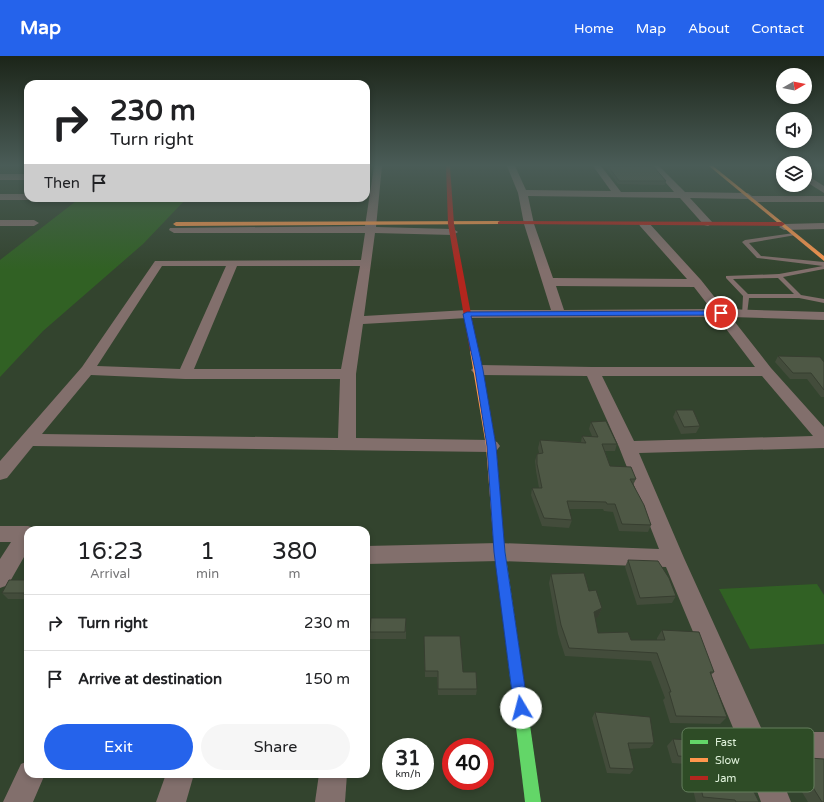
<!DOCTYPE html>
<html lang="en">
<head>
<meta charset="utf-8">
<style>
	:root { --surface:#fff; --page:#f6f6f6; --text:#202124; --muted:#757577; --line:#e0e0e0; --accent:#2563eb }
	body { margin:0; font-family:"Varela Round",sans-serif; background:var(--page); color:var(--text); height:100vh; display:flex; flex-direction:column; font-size:15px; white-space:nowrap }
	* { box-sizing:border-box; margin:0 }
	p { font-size:13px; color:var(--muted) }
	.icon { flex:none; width:22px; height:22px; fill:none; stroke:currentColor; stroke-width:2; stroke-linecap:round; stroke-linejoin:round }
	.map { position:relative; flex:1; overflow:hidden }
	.sheet { position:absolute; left:24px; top:470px; width:346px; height:252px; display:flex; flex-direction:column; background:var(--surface); border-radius:12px; box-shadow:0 2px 6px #0003 }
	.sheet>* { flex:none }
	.hud { position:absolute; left:24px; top:24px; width:346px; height:122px; border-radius:12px; box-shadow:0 2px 6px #0003; background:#fff; color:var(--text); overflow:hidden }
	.needle { width:26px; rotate:81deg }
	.buttons { position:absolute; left:776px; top:12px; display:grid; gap:8px }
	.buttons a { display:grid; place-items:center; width:36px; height:36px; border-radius:50%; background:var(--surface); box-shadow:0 2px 6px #0003; font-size:20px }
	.speed { position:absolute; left:382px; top:682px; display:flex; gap:8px; font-size:20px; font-weight:700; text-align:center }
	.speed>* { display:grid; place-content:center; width:52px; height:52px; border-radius:50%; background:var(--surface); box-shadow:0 2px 6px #0003; line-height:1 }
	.speed small { font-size:10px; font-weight:400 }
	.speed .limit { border:6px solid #d22; background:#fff; color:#111 }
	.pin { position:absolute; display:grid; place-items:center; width:34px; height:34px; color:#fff; margin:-17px; border:2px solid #fff; border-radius:50%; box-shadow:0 1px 4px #0007 }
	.me { position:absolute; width:44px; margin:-22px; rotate:352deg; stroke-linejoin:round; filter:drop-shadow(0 0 3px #0008) }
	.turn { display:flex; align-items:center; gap:14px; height:84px; padding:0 20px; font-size:18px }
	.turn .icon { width:52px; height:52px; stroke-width:2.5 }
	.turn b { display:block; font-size:28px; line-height:34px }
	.then { display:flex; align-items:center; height:38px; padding:0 20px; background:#0003; gap:8px; font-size:15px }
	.eta { display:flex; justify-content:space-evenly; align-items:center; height:68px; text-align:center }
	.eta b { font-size:24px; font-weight:600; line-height:28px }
	.button { display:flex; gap:8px; margin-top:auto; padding:8px 20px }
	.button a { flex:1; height:46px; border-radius:24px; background:var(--accent); color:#fff; font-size:16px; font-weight:600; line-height:46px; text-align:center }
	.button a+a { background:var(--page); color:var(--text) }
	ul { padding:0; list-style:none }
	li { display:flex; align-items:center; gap:12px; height:56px; padding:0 20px; border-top:1px solid var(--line) }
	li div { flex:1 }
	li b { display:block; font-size:15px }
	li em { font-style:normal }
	header { display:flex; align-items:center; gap:24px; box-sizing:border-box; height:56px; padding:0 20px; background:var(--accent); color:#fff }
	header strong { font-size:19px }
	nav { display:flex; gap:22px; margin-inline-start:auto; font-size:14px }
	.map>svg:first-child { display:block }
	.green { fill:#316124 }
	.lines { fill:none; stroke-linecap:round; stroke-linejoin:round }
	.lane { fill:#826f6c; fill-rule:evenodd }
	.street { fill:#826f6c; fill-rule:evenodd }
	.fast { fill:#63d668; fill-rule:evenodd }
	.slow { fill:#ff974d; fill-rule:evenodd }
	.jam { fill:#b3261e; fill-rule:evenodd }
	.wall { fill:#434c3b }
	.shaded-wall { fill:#373e30 }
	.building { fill:#4e5845; stroke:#373e30 }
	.route { fill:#2563eb; stroke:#184099 }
	.key { fill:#2e4c26; stroke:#647e5d; stroke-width:1 }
	.key-label { font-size:11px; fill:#e1f3dc }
</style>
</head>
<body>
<header>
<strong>Map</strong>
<nav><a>Home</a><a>Map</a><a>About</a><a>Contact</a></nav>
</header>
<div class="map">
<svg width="824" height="746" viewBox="0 0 824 746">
	<rect width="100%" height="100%" fill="#33442e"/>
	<g class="green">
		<polygon points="80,142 187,142 143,188 43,275 0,321 0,204"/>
		<polygon points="817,528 824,539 824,588 750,593 719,533"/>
	</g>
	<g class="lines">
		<path class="lane" d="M794,177L796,178V179L749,187L761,200L824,206V213L783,221L801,239L824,243V247L799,242H749L747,258L744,260L742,259L743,240L726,222V220L779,218L823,210L757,202L742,186L745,184ZM778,222L794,238H748L733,223Z"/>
		<g class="street">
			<path d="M374,110H382L376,171L453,173L458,176L453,179L375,177L364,260L467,254H551L524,168L518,137L507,110H515L526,134L611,135L593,110H601L621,136H674L651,110H659L685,136L748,137L752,140H824V146H752L748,143L690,142L713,167L708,170L704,169L680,142L528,140L534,168L553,222L687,223L640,170L639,168L640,166H648L701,224L724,253L824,256V264L731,261L771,312L824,371V392L639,397L684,502L763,676H824V704H774L791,746H761L741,691L666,511L499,505L366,508V490L499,487L659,493L619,391L587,320L479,319L474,317L471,314L474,311L479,309L592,311H755L717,261L467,262L363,268L356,318V382L491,384L497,386L500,390L497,394L491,396L33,390L7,422L0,424V405L82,311L155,205L361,204L365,177H174L169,174L170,172L365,170ZM162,210H226L180,313L97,310ZM237,210H360L341,313H194ZM556,230L694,231L711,253L564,254ZM91,319L185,323H340L338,382L42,378ZM602,320H762L813,380L634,385Z"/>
			<rect x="0" y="118" width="28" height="6"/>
			<polygon points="805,118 824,130 824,137 805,125"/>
			<polygon points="0,138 28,138 28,142 32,142 28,144 0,144"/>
			<polygon points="0,164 34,164 39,167 34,170 0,170"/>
			<polygon points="824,167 824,173 784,174 779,171 784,168"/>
			<polygon points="0,470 28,470 35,472 36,474 28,474 28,494 8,529 0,532 0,503 11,486 0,486"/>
			<polygon points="28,705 28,718 45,718 33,746 3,746 21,708"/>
			<polygon points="166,718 194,718 186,746 156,746"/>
			<polygon points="319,718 347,718 345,746 315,746"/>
		</g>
		<polygon class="fast" points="498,476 502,477 503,480 541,746 525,746 493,480 494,477"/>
		<g class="slow">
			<polygon points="709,110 713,110 824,200 824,205"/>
			<polygon points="500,165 502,166 502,168 176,170 173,168 176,166"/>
			<polygon points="471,293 477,293 478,295 496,390 503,480 502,483 498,484 494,483 493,480 486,390 470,295"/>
		</g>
		<g class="jam">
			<polygon points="446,110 450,110 454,168 478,295 474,297 470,295 448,168"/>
			<polygon points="500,165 782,166 785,168 782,170 498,168 498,166"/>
		</g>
	</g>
	<g class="wall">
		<polygon points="604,110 653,110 666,125 665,129 618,128 607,113"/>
		<polygon points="778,300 824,306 824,341 821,341 807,323 790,323 775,306"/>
		<polygon points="676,354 700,370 696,377 681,378 673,361"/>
		<polygon points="591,366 617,388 615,395 605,395 610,410 636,423 633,429 651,469 648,476 619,475 613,456 604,455 603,453 569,453 572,464 569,472 542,470 531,439 532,432 539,432 536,415 535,405 537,398 539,397 538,392 540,384 581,386 582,380 592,380 589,373"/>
		<polygon points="628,504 676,540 672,547 637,549 625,511"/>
		<polygon points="551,518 589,535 602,552 598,561 595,562 598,577 631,584 657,584 657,582 662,574 714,616 711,619 727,661 720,668 670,667 663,644 665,642 651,605 565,600 558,578 549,527"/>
		<polygon points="28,524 28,543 8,543 2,537"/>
		<polygon points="406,562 406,583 370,583 370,576"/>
		<polygon points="424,580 463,616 477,633 476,639 438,639 437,621 425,621"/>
		<polygon points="595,656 654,687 650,692 629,693 634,713 630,718 607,717 592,662"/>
		<polygon points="673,683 749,717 746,719 759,746 696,746 687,708 672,707 667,690"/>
		<polygon points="794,701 824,746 808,746 785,708"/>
	</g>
	<polygon class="shaded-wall" points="602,552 598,561 591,565 594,556"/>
	<g class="building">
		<polygon points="608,110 653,110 666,125 619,125"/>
		<polygon points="778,300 820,301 824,306 824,334 811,317 793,317"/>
		<polygon points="676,354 693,354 700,370 684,371"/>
		<polygon points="606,365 617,388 602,388 610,410 631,411 636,423 630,423 644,449 651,469 622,468 615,448 607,448 606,446 567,445 572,464 544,462 532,432 542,432 537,408 537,398 543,397 540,384 586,387 582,380 598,381 591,366"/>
		<polygon points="628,504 658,505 669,522 676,540 640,542"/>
		<polygon points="584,517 589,535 596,534 602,552 594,556 598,577 628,576 631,584 665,584 662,574 699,576 714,616 710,616 727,661 676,660 669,636 671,636 657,597 569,592 561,569 551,518"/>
		<polygon points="9,524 28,524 28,537 2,537"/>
		<polygon points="371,562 406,562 405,576 370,576"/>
		<polygon points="424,580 460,580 463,616 476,616 477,633 438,633 438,615 425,615"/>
		<polygon points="595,656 650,661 654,687 628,687 634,713 610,712"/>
		<polygon points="673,683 739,687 749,717 744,716 759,746 736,746 735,744 703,741 694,701 678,700"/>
		<polygon points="794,701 824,703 824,746 822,746"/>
	</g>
	<linearGradient id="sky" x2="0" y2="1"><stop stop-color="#1c2519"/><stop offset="0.51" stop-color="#4a5c57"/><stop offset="1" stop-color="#4a5c57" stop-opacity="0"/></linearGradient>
	<rect width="824" height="214" fill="url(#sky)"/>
	<polygon class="route" points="721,255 724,256 724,259 471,260 483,314 496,390 505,496 528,652 526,657 521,659 516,657 514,652 494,496 487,390 475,314 463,258 467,256"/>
	<rect x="682" y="672" width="132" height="64" rx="6" class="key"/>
	<rect x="690" y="684" width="18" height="4" fill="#63d668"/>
	<rect x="690" y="702" width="18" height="4" fill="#ff974d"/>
	<rect x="690" y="720" width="18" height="4" fill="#b3261e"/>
	<g class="key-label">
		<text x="715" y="690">Fast</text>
		<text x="715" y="708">Slow</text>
		<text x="715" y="726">Jam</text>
	</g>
</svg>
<div class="buttons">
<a><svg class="needle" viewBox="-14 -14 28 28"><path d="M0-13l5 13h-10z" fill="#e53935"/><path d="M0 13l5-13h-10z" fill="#757577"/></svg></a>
<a><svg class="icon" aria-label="sound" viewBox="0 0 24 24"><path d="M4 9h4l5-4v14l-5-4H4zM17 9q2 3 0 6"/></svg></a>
<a><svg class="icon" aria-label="layers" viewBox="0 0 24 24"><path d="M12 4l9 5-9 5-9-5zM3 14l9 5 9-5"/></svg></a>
</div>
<div class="speed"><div>31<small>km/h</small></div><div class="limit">40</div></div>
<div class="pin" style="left:721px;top:257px;background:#d93025"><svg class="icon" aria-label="arrive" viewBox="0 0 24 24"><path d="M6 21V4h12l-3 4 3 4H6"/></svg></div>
<svg class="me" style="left:521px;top:652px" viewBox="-20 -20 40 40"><circle r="19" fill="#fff"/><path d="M0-13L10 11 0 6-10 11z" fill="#2563eb"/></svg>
<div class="hud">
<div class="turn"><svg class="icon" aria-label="right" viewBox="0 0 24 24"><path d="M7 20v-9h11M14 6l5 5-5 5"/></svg><div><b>230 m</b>Turn right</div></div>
<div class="then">Then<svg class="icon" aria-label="arrive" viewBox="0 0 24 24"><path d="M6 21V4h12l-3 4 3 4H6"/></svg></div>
</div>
<section class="sheet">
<div class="eta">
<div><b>16:23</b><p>Arrival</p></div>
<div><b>1</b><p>min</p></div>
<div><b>380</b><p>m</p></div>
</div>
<ul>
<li><svg class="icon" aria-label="right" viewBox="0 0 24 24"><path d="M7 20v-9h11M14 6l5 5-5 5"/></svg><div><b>Turn right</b></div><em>230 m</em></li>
<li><svg class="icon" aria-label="arrive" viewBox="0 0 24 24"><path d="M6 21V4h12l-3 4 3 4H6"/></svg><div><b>Arrive at destination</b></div><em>150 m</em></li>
</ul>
<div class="button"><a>Exit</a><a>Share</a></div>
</section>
</div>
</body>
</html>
